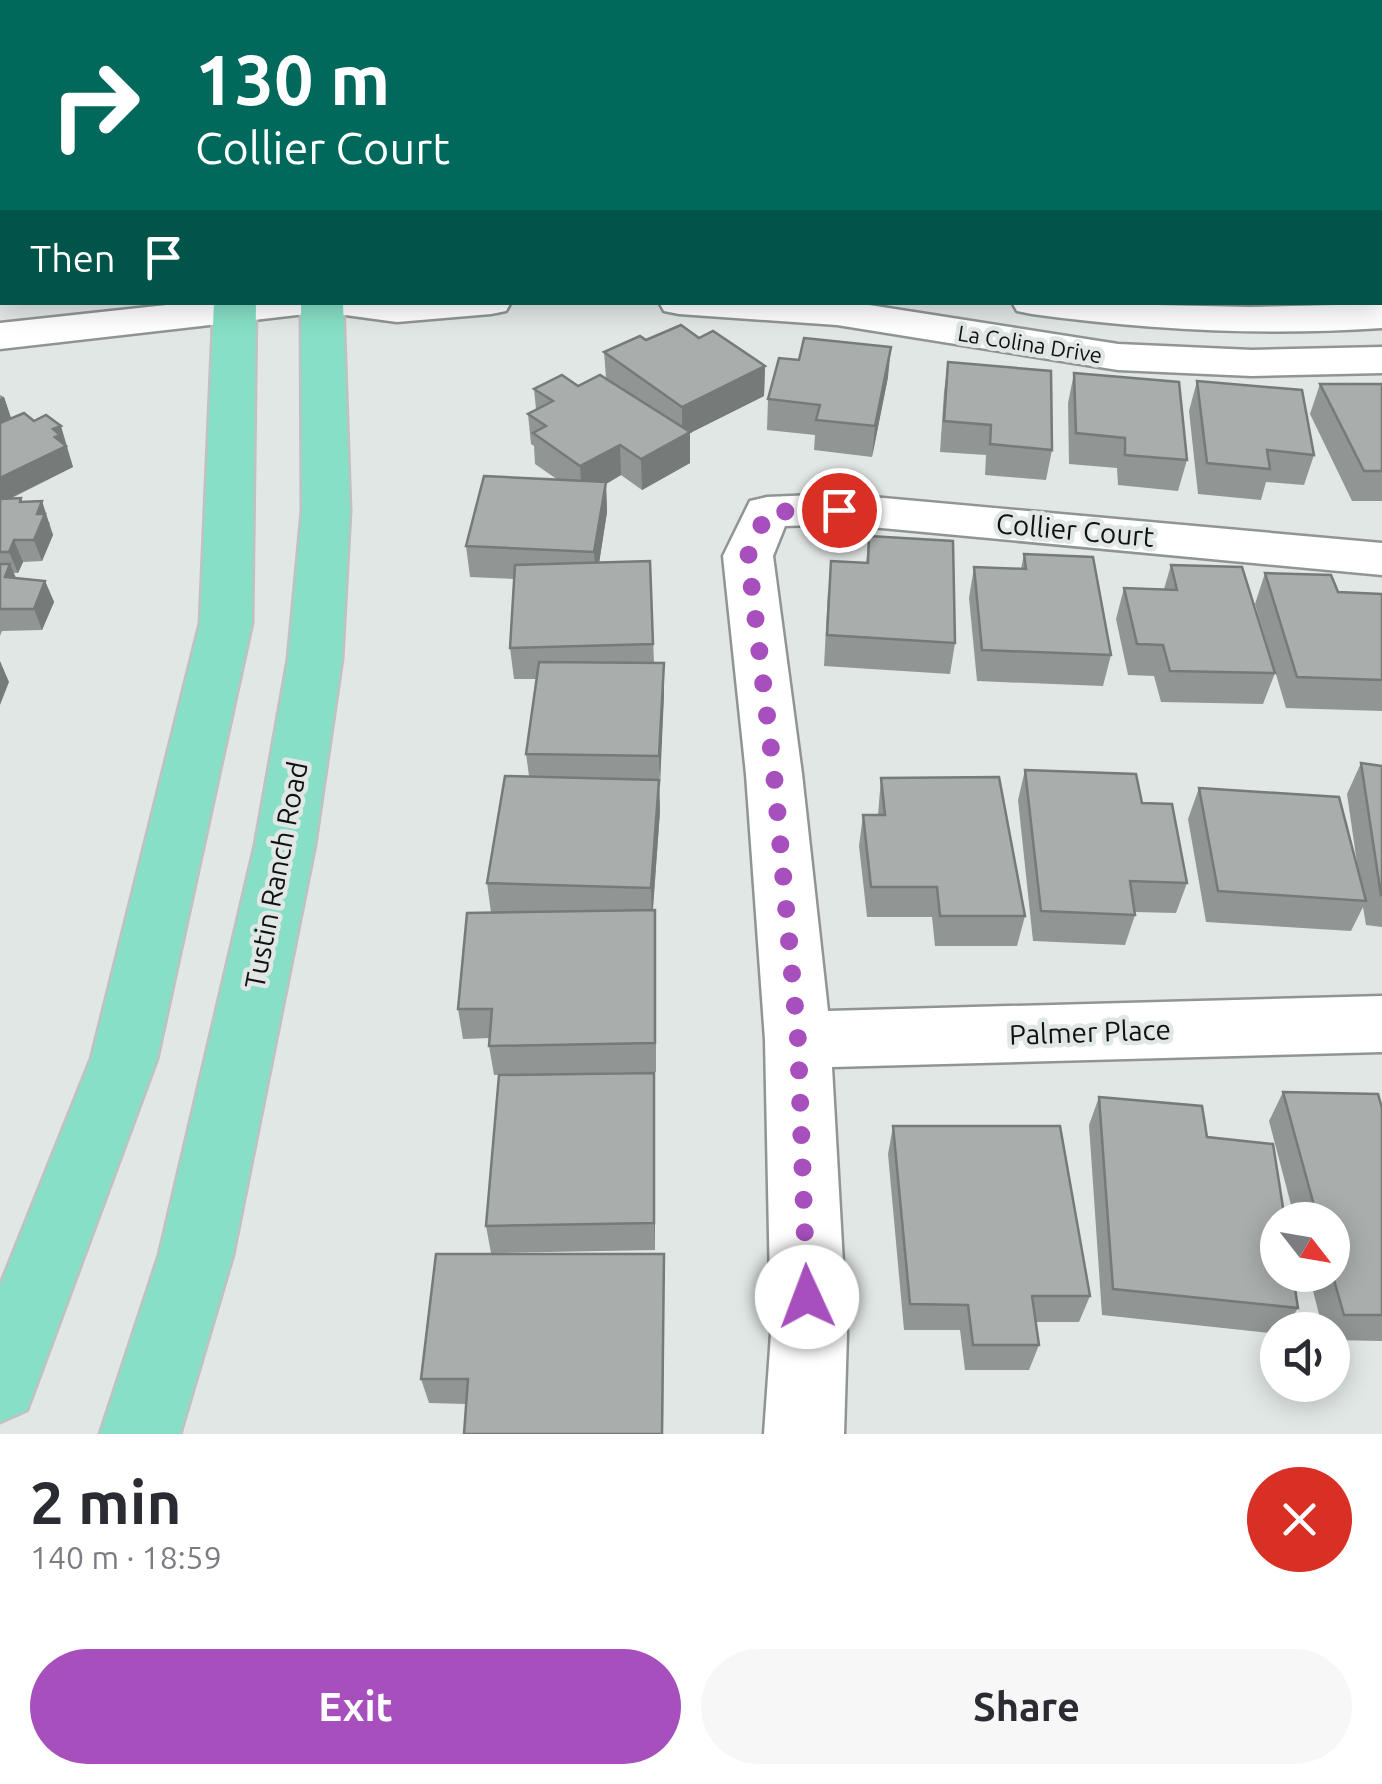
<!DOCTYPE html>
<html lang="en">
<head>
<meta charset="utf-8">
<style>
	:root { --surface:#fff; --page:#f7f7f7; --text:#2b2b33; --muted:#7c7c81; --accent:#a74fbc }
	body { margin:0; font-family:Ubuntu,sans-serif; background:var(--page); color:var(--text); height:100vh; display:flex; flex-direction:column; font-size:38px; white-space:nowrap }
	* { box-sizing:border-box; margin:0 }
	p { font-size:32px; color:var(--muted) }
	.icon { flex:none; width:55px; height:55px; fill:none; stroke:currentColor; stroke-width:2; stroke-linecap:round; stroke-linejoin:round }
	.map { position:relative; height:1434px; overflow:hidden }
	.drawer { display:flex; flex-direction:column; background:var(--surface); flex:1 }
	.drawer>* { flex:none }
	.hud { position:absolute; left:0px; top:0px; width:1382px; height:305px; box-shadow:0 5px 25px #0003; background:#00695c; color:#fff; overflow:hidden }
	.needle { width:65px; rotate:121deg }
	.buttons { position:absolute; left:1260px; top:1202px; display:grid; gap:20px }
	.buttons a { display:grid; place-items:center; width:90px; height:90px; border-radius:50%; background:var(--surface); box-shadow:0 5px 25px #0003; font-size:50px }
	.pin { position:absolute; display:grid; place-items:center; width:85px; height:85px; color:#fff; margin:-42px; border:5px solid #fff; border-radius:50%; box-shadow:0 2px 10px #0007 }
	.me { position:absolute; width:110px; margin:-55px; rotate:358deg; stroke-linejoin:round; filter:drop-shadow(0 0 8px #0008) }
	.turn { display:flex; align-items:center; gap:35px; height:210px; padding:0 30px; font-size:45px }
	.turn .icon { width:130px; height:130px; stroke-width:2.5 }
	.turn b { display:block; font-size:70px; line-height:85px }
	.then { display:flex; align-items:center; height:95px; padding:0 30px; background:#0003; gap:20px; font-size:38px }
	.round { display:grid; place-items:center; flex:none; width:105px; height:105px; border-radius:52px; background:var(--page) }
	.overview { display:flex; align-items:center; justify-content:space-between; height:170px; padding:0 30px }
	h1 { font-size:60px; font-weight:700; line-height:75px }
	.cta { display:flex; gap:20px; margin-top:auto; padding:20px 30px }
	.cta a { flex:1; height:115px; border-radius:60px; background:var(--accent); color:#fff; font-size:40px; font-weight:700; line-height:115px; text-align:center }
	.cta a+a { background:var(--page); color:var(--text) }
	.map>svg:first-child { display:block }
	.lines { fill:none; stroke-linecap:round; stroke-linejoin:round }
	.minor-casing { stroke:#909593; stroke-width:5 }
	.major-casing { stroke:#c1c1c1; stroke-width:5 }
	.minor { fill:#fff; fill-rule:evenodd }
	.major { fill:#86dfc6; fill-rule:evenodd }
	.wall { fill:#919694 }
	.shaded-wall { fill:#767a78 }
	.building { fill:#a9aeac; stroke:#767a78; stroke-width:2.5 }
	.route { stroke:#a74fbc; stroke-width:18; stroke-dasharray:0 32.4 }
	.labels { text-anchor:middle; stroke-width:9; stroke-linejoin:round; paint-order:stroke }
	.far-street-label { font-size:22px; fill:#101211; stroke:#e1e7e5 }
	.street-label { font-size:28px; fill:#101211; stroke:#e1e7e5 }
</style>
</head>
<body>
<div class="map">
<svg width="1382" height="1434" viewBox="0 0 1382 1434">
	<rect width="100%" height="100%" fill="#e1e7e5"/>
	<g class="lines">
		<defs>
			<g id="minor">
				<polygon points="477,0 507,0 508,2 477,2"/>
				<polygon points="962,0 994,0 996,2 963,2"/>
				<polygon points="1380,25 1382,26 1382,46 1380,45"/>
				<polygon points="194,302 511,302 506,311 491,314 397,322 323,312 0,349 0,323"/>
				<polygon points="659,302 850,302 1118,344 1252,350 1382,347 1382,373 1252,376 1118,370 837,325 679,314 664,311"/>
				<path d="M1012,302L1250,307L1382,304V328C1264,336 1149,330 1032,314L1017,311Z"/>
				<polygon points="839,494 1382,543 1382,575 839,524 785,526 773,556 802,774 828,1011 1382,996 1382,1052 832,1067 847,1334 844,1434 764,1434 771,1334 765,1040 746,774 723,556 750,501 767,497"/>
			</g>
			<g id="major">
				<polygon points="164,0 194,0 196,2 165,2"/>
				<polygon points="222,0 252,0 254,2 223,2"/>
				<polygon points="214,302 256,302 252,623 157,1059 27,1410 0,1422 0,1286 91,1059 200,623"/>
				<polygon points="301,302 343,302 350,511 342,659 315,845 233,1255 180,1434 100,1434 159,1255 255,845 288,659 302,511"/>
			</g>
		</defs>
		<use href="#minor" class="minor-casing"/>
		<use href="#major" class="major-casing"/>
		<use href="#minor" class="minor"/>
		<use href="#major" class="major"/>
	</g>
	<g class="wall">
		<polygon points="604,0 823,0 826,2 605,2"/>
		<polygon points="828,0 944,0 947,2 830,2"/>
		<polygon points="1186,0 1289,0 1288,2 1190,2"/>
		<rect x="0" y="208" width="2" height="81"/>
		<polygon points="699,338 765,366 764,396 690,433 690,463 642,490 621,475 606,484 607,512 599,563 650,561 654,663 664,694 659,787 660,811 653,910 655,910 656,940 656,1072 494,1075 489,1046 490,1038 463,1039 458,1009 491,913 487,883 529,776 526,754 536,679 514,679 510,648 514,579 470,577 466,546 558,480 535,464 534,446 531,444 528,414 536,409 534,389 578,386 606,378 604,352 646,340"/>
		<polygon points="948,362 1052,450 1046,480 985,475 986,455 940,452 944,392"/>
		<polygon points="1074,373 1187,460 1178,491 1118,485 1117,468 1069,464 1068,403"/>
		<polygon points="888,377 872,457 814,450 815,435 767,430 768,399"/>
		<polygon points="1197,381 1314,455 1304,485 1266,482 1261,500 1198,494 1189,411"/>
		<polygon points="1320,384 1382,384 1382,501 1352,501 1310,414"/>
		<polygon points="0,395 4,397 11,418 68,447 66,448 73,467 10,499 21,498 22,501 50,523 49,525 53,535 42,561 23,562 18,573 14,573 16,578 45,581 54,602 42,630 2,631 0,636"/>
		<polygon points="869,536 955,643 950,674 824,666 828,591 866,563"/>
		<polygon points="1024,554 1111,655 1103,686 977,681 969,598 974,567 1021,569"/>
		<polygon points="1171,565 1275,673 1263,704 1161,702 1154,676 1128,675 1116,619 1124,588 1164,589"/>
		<polygon points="1265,573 1338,592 1382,594 1382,711 1286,708 1255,604"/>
		<polygon points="1361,763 1382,766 1382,927 1366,925 1363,907 1351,931 1206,922 1188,819 1199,788 1358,870 1347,794"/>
		<polygon points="1025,770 1142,803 1187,883 1176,913 1135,912 1135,915 1125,945 1033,941 1018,800"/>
		<polygon points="881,778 1025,916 1017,946 935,946 932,917 867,917 859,846 863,815 878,815"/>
		<polygon points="654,1073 655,1250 491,1253 486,1226"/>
		<polygon points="1283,1092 1382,1108 1382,1341 1332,1340 1332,1330 1323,1330 1309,1275 1332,1275 1332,1220 1295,1220 1269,1121"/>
		<polygon points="1099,1097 1207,1137 1298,1308 1284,1330 1278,1330 1278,1334 1102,1315 1089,1125"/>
		<polygon points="893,1126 1090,1296 1079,1322 1035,1322 1039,1345 1029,1370 965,1370 960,1330 904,1330 888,1154"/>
		<polygon points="664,1254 665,1280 466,1404 429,1403 421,1379"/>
	</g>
	<g class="shaded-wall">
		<polygon points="0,0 68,0 69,2 2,2 2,5"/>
		<rect x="1038" y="0" width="19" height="2"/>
		<polygon points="1255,0 1289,0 1288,2 1242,2"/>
		<polygon points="1382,102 1382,120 1380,120 1380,103"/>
		<polygon points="1382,204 1382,222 1380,222 1380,205"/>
		<polygon points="1380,267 1382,267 1382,286 1380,287"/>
		<polygon points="891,347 888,377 872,457 875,426"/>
		<polygon points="765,366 764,396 690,433 690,463 642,490 641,459 682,437 682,407"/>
		<polygon points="4,397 11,418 0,424 0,399"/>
		<polygon points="61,426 73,467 0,503 0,478 53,429"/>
		<polygon points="620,445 621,475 606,484 607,512 596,583 594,552 582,497 580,466"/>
		<polygon points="42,501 53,535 42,561 34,540 37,514"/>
		<polygon points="14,540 23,562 18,573 9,552"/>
		<polygon points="10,564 19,586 5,577"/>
		<polygon points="45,581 54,602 42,630 34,609"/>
		<polygon points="0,661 9,682 0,705"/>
		<polygon points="664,663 664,694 660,787 659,756"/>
		<polygon points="659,780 660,811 652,919 651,888"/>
		<polygon points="654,1073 655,1102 655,1250 654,1223"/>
		<polygon points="664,1254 663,1434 662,1434"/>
	</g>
	<g class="building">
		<polygon points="48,0 68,0 68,2 28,2"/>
		<polygon points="346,0 435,0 436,2 347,2"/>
		<polygon points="548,0 603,0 605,2 542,2 541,1"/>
		<polygon points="612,0 674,0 675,2 613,2"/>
		<polygon points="683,0 747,0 749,2 684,2"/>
		<polygon points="757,0 823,0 826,2 760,2"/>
		<polygon points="878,0 944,0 947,2 856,2"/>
		<polygon points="1061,0 1156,0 1142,2 1064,2"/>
		<polygon points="1218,0 1255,0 1242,2 1221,2"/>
		<polygon points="1380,54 1382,55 1382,102 1380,103"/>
		<polygon points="1380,169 1382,171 1382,204 1380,205"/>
		<rect x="0" y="208" width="2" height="51"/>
		<rect x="1380" y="232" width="2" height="35"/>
		<polygon points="681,325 699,338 713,331 765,366 682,407 604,352 640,336 646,340"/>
		<polygon points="804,338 891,347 875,426 816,420 820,405 768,399 779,358 799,360"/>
		<polygon points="948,362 1051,371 1052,450 990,444 991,425 944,421"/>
		<polygon points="1074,373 1179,382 1187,460 1125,455 1125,438 1076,433"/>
		<polygon points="562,375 578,386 600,375 690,432 641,459 620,445 580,466 533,433 546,426 528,414 553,401 534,389"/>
		<polygon points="1197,381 1302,390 1314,455 1267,450 1270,469 1207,463"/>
		<polygon points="1320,384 1382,384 1382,471 1364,471"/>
		<polygon points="24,413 34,421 46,415 61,426 53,429 60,435 55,437 66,446 0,478 0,423"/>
		<polygon points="484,476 606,482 594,552 466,546"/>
		<polygon points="21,498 20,502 42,501 37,514 45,514 34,540 14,540 9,552 0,552 0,499"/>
		<polygon points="869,536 953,541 955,643 827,635 831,561 868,563"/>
		<polygon points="1024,554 1093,557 1111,655 982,650 974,567 1026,569"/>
		<polygon points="650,561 653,644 510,648 515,565"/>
		<polygon points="0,564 10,564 5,577 45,581 34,609 0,609"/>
		<polygon points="1171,565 1242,567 1275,673 1170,671 1163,645 1137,644 1124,588 1177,590"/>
		<polygon points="1265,573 1331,575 1338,592 1382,594 1382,680 1297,677"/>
		<polygon points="539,662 664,663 659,756 526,754"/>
		<polygon points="1361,763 1382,766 1382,895 1381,895"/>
		<polygon points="1025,770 1136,774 1142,803 1172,804 1187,883 1130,881 1135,915 1041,911"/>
		<polygon points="505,776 659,780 651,888 487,883"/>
		<polygon points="999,777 1025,916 940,916 937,887 871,887 863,815 885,815 881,778"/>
		<polygon points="1199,788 1339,797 1366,901 1218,891"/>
		<polygon points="655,910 655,1043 489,1046 492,1009 458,1009 467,913"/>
		<polygon points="654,1073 654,1223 486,1226 499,1075"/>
		<polygon points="1283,1092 1378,1094 1382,1108 1382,1315 1344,1315 1332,1273 1332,1220 1318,1220"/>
		<polygon points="1099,1097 1202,1106 1207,1137 1273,1144 1285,1220 1278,1220 1278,1275 1293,1275 1298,1308 1113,1289"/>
		<polygon points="893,1126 1060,1126 1090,1296 1032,1296 1039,1345 973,1345 968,1305 910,1304"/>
		<polygon points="436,1254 664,1254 662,1434 464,1434 468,1379 421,1379"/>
	</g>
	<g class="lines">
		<polyline class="route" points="807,1297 798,1040 774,774 748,556 767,512 839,510"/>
	</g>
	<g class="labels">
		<g class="far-street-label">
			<text transform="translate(1030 344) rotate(9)" y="8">La Colina Drive</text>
		</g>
		<g class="street-label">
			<text transform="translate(1075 530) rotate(5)" y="10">Collier Court</text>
			<text transform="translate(276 875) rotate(-79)" y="10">Tustin Ranch Road</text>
			<text transform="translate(1090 1032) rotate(-2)" y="10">Palmer Place</text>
		</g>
	</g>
</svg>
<div class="buttons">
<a><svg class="needle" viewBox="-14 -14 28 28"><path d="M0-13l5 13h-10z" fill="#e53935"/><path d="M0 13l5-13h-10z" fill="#7c7c81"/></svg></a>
<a><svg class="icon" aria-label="sound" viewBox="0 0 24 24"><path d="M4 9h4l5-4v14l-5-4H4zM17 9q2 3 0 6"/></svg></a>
</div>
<div class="pin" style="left:839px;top:510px;background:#d93025"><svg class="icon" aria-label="arrive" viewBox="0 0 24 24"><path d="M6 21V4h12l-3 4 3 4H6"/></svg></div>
<svg class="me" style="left:807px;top:1297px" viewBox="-20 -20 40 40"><circle r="19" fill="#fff"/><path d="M0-13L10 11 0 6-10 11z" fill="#a74fbc"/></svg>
<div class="hud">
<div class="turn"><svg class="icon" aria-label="right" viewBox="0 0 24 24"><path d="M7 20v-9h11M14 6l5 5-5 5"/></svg><div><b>130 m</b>Collier Court</div></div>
<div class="then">Then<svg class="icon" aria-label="arrive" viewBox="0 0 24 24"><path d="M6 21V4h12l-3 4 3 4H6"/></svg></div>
</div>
</div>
<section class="drawer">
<div class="overview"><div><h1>2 min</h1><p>140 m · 18:59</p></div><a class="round" style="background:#d93025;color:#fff"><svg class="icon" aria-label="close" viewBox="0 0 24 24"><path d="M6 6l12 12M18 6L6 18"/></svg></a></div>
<div class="cta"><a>Exit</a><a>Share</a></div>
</section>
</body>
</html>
